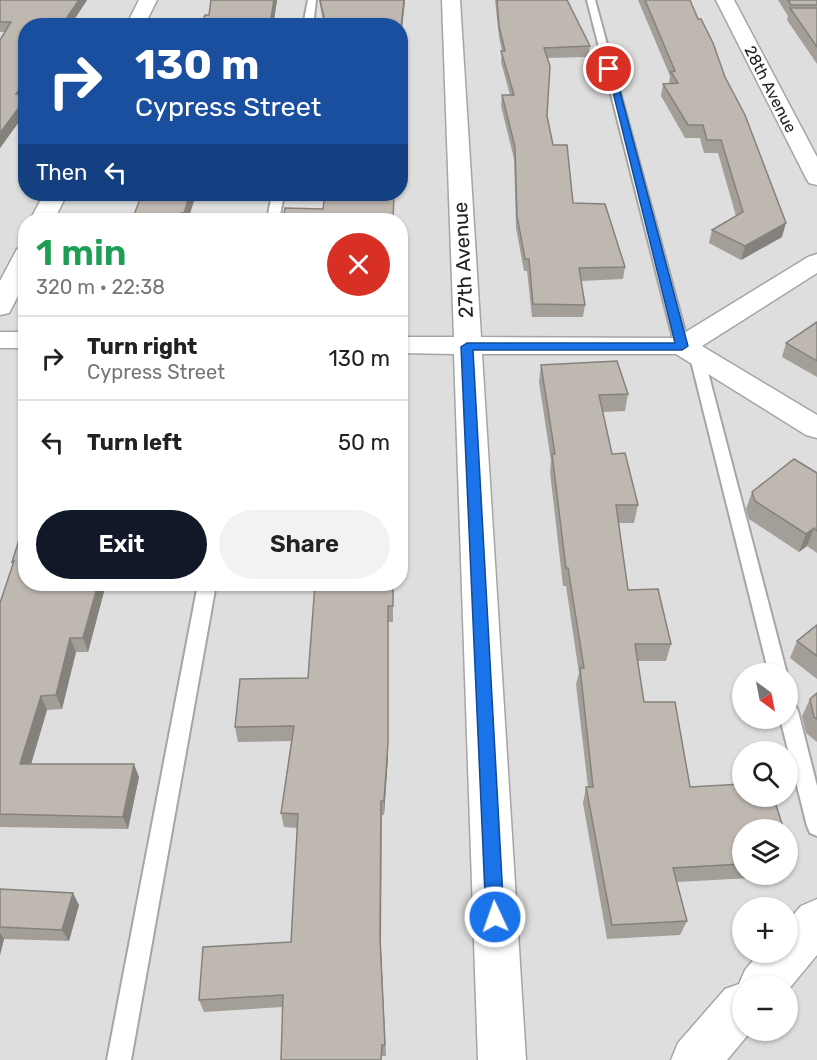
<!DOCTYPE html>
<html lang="en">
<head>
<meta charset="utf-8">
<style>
	:root { --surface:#fff; --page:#f2f2f2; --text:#222; --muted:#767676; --line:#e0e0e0; --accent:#111827 }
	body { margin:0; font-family:Rubik,sans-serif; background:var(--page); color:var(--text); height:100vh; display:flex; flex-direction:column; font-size:22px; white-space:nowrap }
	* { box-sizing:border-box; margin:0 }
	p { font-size:20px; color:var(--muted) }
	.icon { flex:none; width:33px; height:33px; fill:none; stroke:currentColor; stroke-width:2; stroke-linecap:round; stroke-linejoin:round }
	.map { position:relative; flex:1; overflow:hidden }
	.sheet { position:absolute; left:18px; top:213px; width:390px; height:378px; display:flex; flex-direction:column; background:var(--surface); border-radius:24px; box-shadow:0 2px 4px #0004 }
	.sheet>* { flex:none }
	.guide { position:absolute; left:18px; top:18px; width:390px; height:183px; border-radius:24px; box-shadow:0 2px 4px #0004; background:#1a4fa0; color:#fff; overflow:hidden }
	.needle { width:39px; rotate:148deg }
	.controls { position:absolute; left:732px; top:663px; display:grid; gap:12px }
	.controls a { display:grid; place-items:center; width:66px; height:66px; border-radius:50%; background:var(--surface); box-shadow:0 2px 4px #0004; font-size:30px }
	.pin { position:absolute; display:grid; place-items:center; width:51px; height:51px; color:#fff; margin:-26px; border:3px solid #fff; border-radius:50%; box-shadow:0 2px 6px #0007 }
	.me { position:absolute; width:66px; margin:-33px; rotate:357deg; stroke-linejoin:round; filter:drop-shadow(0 0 4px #0008) }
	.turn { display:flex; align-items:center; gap:21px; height:126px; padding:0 18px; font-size:27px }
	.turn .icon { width:78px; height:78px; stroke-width:2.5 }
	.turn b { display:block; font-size:42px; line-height:51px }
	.then { display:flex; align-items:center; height:57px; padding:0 18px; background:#0003; gap:12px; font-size:22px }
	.round { display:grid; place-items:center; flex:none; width:63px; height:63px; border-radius:32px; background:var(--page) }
	.headline { display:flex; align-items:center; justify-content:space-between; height:102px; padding:0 18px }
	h1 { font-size:36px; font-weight:600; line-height:45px; color:#1e9e55 }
	.cta { display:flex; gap:12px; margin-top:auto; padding:12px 18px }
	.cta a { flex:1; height:69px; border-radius:36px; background:var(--accent); color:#fff; font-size:24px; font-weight:600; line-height:69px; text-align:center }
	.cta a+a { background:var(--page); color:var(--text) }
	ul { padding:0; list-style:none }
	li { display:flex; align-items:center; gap:18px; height:84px; padding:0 18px; border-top:2px solid var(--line) }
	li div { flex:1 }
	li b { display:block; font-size:22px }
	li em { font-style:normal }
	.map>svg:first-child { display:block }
	.residential { fill:#dfdede; fill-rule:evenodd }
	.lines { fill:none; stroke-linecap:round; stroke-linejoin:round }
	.lane-casing { stroke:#a5a5a5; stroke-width:4 }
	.street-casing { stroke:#a5a5a5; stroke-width:3 }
	.lane { fill:#fff; fill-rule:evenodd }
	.street { fill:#fff; fill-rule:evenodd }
	.wall { fill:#a39e98 }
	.shaded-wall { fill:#85817c }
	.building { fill:#beb8b1; stroke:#85817c; stroke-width:1.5 }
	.route { fill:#1a73e8; stroke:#114b97; stroke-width:1.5 }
	.labels { text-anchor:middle; stroke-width:4.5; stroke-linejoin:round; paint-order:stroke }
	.far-street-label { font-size:16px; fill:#212121; stroke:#fff }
	.street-label { font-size:20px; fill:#212121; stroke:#fff }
</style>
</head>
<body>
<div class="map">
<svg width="817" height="1060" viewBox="0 0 817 1060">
	<rect width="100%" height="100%" fill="#f1eee8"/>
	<path class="residential" d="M0,0H817V1060H0ZM26,26H400V194H26ZM26,220H400V584H26ZM742,674H788V718H742ZM742,752H788V796H742ZM742,830H788V874H742ZM742,908H788V952H742ZM742,986H788V1030H742Z"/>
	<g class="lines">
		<defs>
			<g id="lane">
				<polygon points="308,0 316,0 313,26 303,26"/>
				<polygon points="587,0 595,0 689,346 687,349 682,350 675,346"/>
				<polygon points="272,194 284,194 279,220 267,220"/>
				<polygon points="697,353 704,357 787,674 769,674 690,357"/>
				<polygon points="198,584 216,584 131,1060 107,1060"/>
				<polygon points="788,703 795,705 798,711 817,786 817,836 810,833 807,826 780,718 788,718"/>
			</g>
			<g id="street">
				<polygon points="139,0 157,0 144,26 126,26"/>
				<polygon points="442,0 460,0 481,337 676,338 808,257 817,254 817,273 702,346 817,415 817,438 806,435 676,354 482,354 526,1060 478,1060 454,354 400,353 400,337 454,337"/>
				<polygon points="716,0 734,0 817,157 817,185 809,183 806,178"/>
				<polygon points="44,194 67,194 54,220 30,220"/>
				<polygon points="26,247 26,281 9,313 0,315 0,281 17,249"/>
				<rect x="0" y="332" width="26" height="16"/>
				<polygon points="817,899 817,955 788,990 788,986 742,986 742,1030 752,1030 727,1060 671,1060 678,1043 725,989 739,984 745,970 760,952 788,952 788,921 801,906"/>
			</g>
		</defs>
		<use href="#lane" class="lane-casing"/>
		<use href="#street" class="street-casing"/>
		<use href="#lane" class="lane"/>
		<use href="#street" class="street"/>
	</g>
	<g class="wall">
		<polygon points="0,0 87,0 70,26 26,26 26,112 0,148 0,40 5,32 0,32"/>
		<polygon points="211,0 277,0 273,26 201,26 209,15"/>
		<polygon points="319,0 405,0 400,48 400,26 324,26"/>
		<polygon points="495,0 567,0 590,46 588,57 548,58 547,116 553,145 573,203 625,267 623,279 581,281 585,305 583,317 532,317 527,271 524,271 516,228 514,159 501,106 502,95 510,95 501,62 502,51 499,37"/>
		<polygon points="638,0 690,0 782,237 741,260 709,243 712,230 736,216 718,153 704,153 700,138 685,138 661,96 663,84 669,84 670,76"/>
		<polygon points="778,0 817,0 817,64 787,20 788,16"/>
		<polygon points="142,194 196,194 188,220 132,220"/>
		<polygon points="817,322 817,377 782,357 786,343"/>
		<polygon points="541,365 628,394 625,411 603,412 612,454 638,505 634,523 619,523 628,590 671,644 666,661 638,661 644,702 690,787 742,830 742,874 786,874 785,876 677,882 687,921 680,935 607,939 583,803 586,787 588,787 576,684 579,673 566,586 563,586 550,472 551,461 539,382"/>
		<polygon points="817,473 817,553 807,546 799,552 749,519 746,509 752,492"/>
		<polygon points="26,518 106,584 88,652 76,652 62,709 47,710 31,764 139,777 128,829 0,827 0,603 13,565 12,562"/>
		<polygon points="393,584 393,622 388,622 388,757 384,815 382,815 381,951 386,1056 383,1056 283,1007 204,1012 199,1000 291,942 298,828 284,827 281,813 291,741 238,742 235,727 308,678"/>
		<polygon points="817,625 817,679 790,658 797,641"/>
		<polygon points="817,693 817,742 806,733 802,716 810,699"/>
		<polygon points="788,841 794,861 788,871"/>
		<polygon points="0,889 79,905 69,941 4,939 0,955"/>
	</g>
	<g class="shaded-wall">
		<polygon points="79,0 87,0 70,26 61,26"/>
		<polygon points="274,0 277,0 273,26 270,26"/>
		<polygon points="404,0 405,0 400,48 400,36"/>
		<polygon points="26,81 26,96 16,94"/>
		<polygon points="26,98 26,112 0,148 0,133"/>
		<polygon points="190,194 196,194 188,220 185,220 184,213"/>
		<polygon points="786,223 782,237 741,260 745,246"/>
		<polygon points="814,528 807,546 799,552 806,534"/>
		<polygon points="98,584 106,584 88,652 83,638"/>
		<polygon points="388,622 388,757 384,815 384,801"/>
		<polygon points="70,638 76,652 62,709 56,695"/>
		<polygon points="41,696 47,710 27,778 20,764"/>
		<polygon points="134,764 139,777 128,829 123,817"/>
		<polygon points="381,801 381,951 386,1056 380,938"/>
		<polygon points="73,893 79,905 69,941 62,930"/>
		<polygon points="0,933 4,939 0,955"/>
	</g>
	<g class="building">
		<polygon points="0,0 79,0 61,26 26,26 26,81 16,94 26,94 26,98 0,133 0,40 11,22 0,22"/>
		<polygon points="211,0 274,0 270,24 258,24 258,26 201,26 205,15 209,15"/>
		<polygon points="320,0 404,0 400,36 400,26 326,26"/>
		<polygon points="497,0 567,0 590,46 544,48 550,66 547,116 553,145 567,145 573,203 605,204 625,267 579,268 585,305 533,304 529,259 525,259 517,216 515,147 502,95 514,95 501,51 505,51 499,26"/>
		<polygon points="645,0 690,0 698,19 701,19 713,43 725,77 745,115 786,223 745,246 712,230 743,212 721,140 707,140 703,125 688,125 663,84 678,83 671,72 675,71"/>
		<polygon points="788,0 817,0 817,5 791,5"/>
		<polygon points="790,8 817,8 817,47"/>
		<polygon points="142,194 190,194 184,213 181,213 180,220 132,220"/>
		<polygon points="325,194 394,194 393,220 283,220 285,208 323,209"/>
		<polygon points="817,322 817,361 786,343"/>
		<polygon points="617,361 628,394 599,395 612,454 625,453 638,505 616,505 628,590 658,589 671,644 635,644 644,702 675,702 690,787 742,784 742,796 773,796 784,830 742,830 742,864 673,868 687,921 612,925 586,787 593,787 580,668 584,668 568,568 566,568 552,454 555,454 541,365"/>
		<polygon points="794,459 817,473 817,531 814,528 806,534 755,501 752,492"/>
		<polygon points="26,518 26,584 98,584 83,638 70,638 56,695 41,696 20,764 134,764 123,817 0,814 0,603 14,561 12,562"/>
		<polygon points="315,584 393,584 393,606 388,606 388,743 384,801 381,801 380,938 385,1045 382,1045 381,1060 281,1060 283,995 199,1000 203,947 291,942 298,814 281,813 294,726 235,727 240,679 308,678"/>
		<polygon points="817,625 817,656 797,641"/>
		<polygon points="817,693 817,719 814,717 810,699"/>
		<polygon points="788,841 794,861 788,861"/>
		<polygon points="0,889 73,893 62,930 0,927"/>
	</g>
	<polygon class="route" points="607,68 614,69 688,346 682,350 473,350 504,917 501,924 495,926 489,924 486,917 461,347 467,343 675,343"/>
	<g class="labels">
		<g class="far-street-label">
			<text transform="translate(771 89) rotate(63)" y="6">28th Avenue</text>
		</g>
		<g class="street-label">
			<text transform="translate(463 260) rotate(-93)" y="7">27th Avenue</text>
		</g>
	</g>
</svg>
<div class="controls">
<a><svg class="needle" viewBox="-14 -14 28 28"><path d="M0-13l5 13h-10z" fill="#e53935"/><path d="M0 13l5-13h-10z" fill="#767676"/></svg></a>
<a><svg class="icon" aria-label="search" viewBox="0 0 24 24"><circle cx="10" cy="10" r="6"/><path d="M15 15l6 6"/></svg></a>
<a><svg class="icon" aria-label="layers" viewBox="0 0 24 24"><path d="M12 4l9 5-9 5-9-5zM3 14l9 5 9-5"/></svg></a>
<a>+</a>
<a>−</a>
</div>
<div class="pin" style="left:609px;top:69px;background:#d93025"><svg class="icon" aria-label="arrive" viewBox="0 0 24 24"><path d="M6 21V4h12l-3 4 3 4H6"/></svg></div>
<svg class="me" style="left:495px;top:917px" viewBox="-20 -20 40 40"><circle r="17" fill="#1a73e8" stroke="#fff" stroke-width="3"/><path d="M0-11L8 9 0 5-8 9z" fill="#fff"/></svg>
<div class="guide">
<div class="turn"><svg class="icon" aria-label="right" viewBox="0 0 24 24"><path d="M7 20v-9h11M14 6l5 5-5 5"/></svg><div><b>130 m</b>Cypress Street</div></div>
<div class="then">Then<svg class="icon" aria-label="left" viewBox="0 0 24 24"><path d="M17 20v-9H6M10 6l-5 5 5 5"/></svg></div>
</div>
<section class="sheet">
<div class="headline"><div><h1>1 min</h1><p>320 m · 22:38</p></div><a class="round" style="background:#d93025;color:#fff"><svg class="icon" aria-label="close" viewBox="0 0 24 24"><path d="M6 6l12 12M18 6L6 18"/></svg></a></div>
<ul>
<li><svg class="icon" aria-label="right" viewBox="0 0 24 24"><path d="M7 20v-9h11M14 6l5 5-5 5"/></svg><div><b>Turn right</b><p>Cypress Street</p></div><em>130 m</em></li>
<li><svg class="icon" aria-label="left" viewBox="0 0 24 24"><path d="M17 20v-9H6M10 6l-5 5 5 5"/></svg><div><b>Turn left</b></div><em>50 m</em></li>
</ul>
<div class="cta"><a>Exit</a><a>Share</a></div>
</section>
</div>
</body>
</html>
